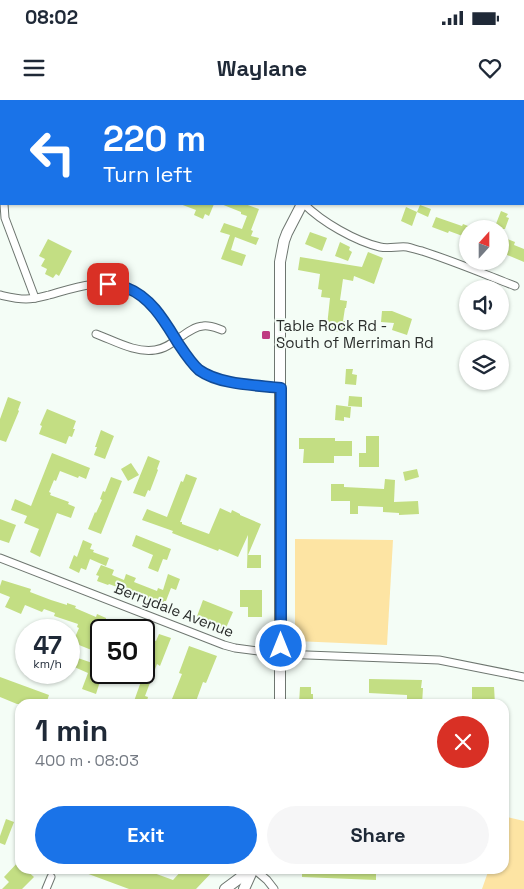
<!DOCTYPE html>
<html lang="en">
<head>
<meta charset="utf-8">
<style>
	:root { --surface:#fff; --page:#f6f6f7; --text:#1f2937; --muted:#747a83; --accent:#1a73e8 }
	body { margin:0; font-family:"Space Grotesk",sans-serif; background:var(--page); color:var(--text); height:100vh; display:flex; flex-direction:column; font-size:19px; white-space:nowrap }
	* { box-sizing:border-box; margin:0 }
	p { font-size:16px; color:var(--muted) }
	.icon { flex:none; width:28px; height:28px; fill:none; stroke:currentColor; stroke-width:2; stroke-linecap:round; stroke-linejoin:round }
	.map { position:relative; flex:1; overflow:hidden }
	.sheet { position:absolute; left:15px; top:599px; width:494px; height:175px; display:flex; flex-direction:column; background:var(--surface); border-radius:15px; box-shadow:0 1px 4px #0004 }
	.sheet>* { flex:none }
	.top-card { position:absolute; left:0px; top:0px; width:525px; height:105px; box-shadow:0 1px 4px #0004; background:#1a73e8; color:#fff; overflow:hidden }
	.needle { width:32px; rotate:21deg }
	.tools { position:absolute; left:459px; top:120px; display:grid; gap:10px }
	.tools a { display:grid; place-items:center; width:50px; height:50px; border-radius:50%; background:var(--surface); box-shadow:0 1px 4px #0004; font-size:25px }
	.speed { position:absolute; left:15px; top:519px; display:flex; gap:10px; font-size:25px; font-weight:700; text-align:center }
	.speed>* { display:grid; place-content:center; width:65px; height:65px; border-radius:50%; background:var(--surface); box-shadow:0 1px 4px #0004; line-height:1 }
	.speed small { font-size:12px; font-weight:400 }
	.speed .limit { border:2px solid #111; border-radius:8px; background:#fff; color:#111 }
	.pin { position:absolute; display:grid; place-items:center; width:42px; height:42px; color:#fff; margin:-21px; border-radius:10px; box-shadow:0 2px 8px #0006 }
	.me { position:absolute; width:55px; margin:-28px; rotate:0deg; stroke-linejoin:round; filter:drop-shadow(0 0 4px #0008) }
	.turn { display:flex; align-items:center; gap:18px; height:105px; padding:0 20px; font-size:22px }
	.turn .icon { width:65px; height:65px; stroke-width:2.5 }
	.turn b { display:block; font-size:35px; line-height:42px }
	.round { display:grid; place-items:center; flex:none; width:52px; height:52px; border-radius:26px; background:var(--page) }
	.headline { display:flex; align-items:center; justify-content:space-between; height:85px; padding:0 20px }
	h1 { font-size:30px; font-weight:800; line-height:38px }
	.cta { display:flex; gap:10px; margin-top:auto; padding:10px 20px }
	.cta a { flex:1; height:58px; border-radius:30px; background:var(--accent); color:#fff; font-size:20px; font-weight:800; line-height:58px; text-align:center }
	.cta a+a { background:var(--page); color:var(--text) }
	.status { display:flex; justify-content:space-between; align-items:center; height:35px; padding:0 25px; background:var(--surface); direction:ltr }
	.status svg { height:14px; fill:currentColor }
	header { display:flex; justify-content:space-between; align-items:center; height:65px; padding:0 20px; background:var(--surface); font-size:22px; font-weight:800 }
	.map>svg:first-child { display:block }
	.green { fill:#fde4a3 }
	.building { fill:#c3de83 }
	.lines { fill:none; stroke-linecap:round; stroke-linejoin:round }
	.street-casing { stroke:#6e7670; stroke-width:9 }
	.secondary-casing { stroke:#6e7670; stroke-width:12 }
	.street { stroke:#fff; stroke-width:7 }
	.secondary { stroke:#fff; stroke-width:10 }
	.route-casing { stroke:#114b97; stroke-width:12 }
	.route { stroke:#1a73e8; stroke-width:9 }
	.poi-dot { fill:#bf3b81; stroke:#f4fdf6; stroke-width:2 }
	.labels { text-anchor:middle; stroke-width:4; stroke-linejoin:round; paint-order:stroke }
	.poi-label { font-size:15px; fill:#2b2e2c; stroke:#f4fdf6; text-anchor:start }
	.street-label { font-size:15px; fill:#2b2e2c; stroke:#f4fdf6 }
</style>
</head>
<body>
<div class="status"><b>08:02</b><svg viewBox="0 0 49 12"><path d="M0 12V9h3v3zM5 12V6h3v6zM10 12V3h3v9zM15 12V0h3v12zM26 1h20v11H26zM47 4h2v5h-2z"/></svg></div>
<header><svg class="icon" aria-label="menu" viewBox="0 0 24 24"><path d="M4 6h16M4 12h16M4 18h16"/></svg>Waylane<svg class="icon" aria-label="heart" viewBox="0 0 24 24"><path d="M12 20l-8-8c-3-5 5-10 8-4 3-6 11-1 8 4z"/></svg></header>
<div class="map">
<svg width="524" height="789" viewBox="0 0 524 789">
	<rect width="100%" height="100%" fill="#f4fdf6"/>
	<g class="green">
		<polygon points="295,439 393,440 387,545 295,541"/>
		<polygon points="507,717 524,721 524,789 482,789 489,769 504,769 504,727"/>
	</g>
	<g class="building">
		<polygon points="180,104 214,104 209,116 205,114 203,119 194,115 196,110"/>
		<polygon points="221,104 245,104 259,109 251,130 253,131 251,136 259,138 256,145 235,137 231,150 246,155 242,166 221,159 230,135 220,132 224,123 242,129 247,116 241,114 241,112"/>
		<polygon points="420,105 431,109 428,117 417,112 412,126 401,121 406,107 417,112"/>
		<polygon points="501,111 508,114 506,117 509,118 505,129 494,129"/>
		<polygon points="436,117 462,126 463,124 468,126 468,138 449,131 448,133 432,127"/>
		<polygon points="310,132 327,138 322,151 305,144"/>
		<polygon points="500,136 515,142 514,145 524,149 524,162 500,152"/>
		<polygon points="48,139 72,151 59,176 56,174 53,178 45,174 47,169 41,166 45,159 39,156"/>
		<polygon points="340,142 350,147 349,150 352,152 348,161 335,156"/>
		<polygon points="368,152 383,158 374,184 354,176 353,181 343,179 340,200 347,201 346,208 345,208 343,221 345,221 344,232 331,231 332,226 327,226 330,198 321,197 322,190 318,189 320,174 298,170 300,157 362,167"/>
		<polygon points="382,211 392,211 412,219 407,235 392,230 394,223 381,222"/>
		<polygon points="346,269 353,269 352,274 357,275 356,285 345,284"/>
		<polygon points="349,296 362,297 362,307 348,306"/>
		<polygon points="8,297 21,302 18,310 19,311 6,342 0,340 0,319"/>
		<polygon points="336,305 351,307 350,318 344,317 344,321 335,320"/>
		<polygon points="47,309 76,321 73,329 75,329 72,337 69,336 66,344 39,334 42,326 40,325"/>
		<polygon points="101,330 114,336 105,359 94,355 97,347 95,347"/>
		<polygon points="366,336 379,336 379,367 359,367 359,353 366,353"/>
		<polygon points="299,338 335,338 335,341 352,341 352,356 334,356 334,363 303,363 304,349 299,349"/>
		<polygon points="52,353 90,368 86,379 79,376 78,378 60,371 56,381 54,380 49,392 51,393 50,395 69,402 68,404 75,407 71,418 57,413 40,457 30,452 39,429 24,423 27,416 11,410 15,399 31,406"/>
		<polygon points="148,356 160,361 157,369 158,370 150,391 148,390 145,397 133,393"/>
		<polygon points="131,363 139,375 128,381 121,369"/>
		<polygon points="417,369 419,377 405,381 403,372"/>
		<polygon points="186,374 197,378 180,422 182,422 182,424 209,434 220,408 231,413 232,410 240,414 240,415 261,424 248,455 261,455 261,468 247,468 248,435 238,457 219,449 218,451 172,433 173,431 142,420 147,409 167,417 181,381 183,382"/>
		<polygon points="111,377 122,381 101,434 88,429 95,412 96,413 102,400 100,399 103,391 105,392"/>
		<polygon points="385,379 395,380 394,402 418,401 419,414 399,415 399,413 383,412 383,407 358,406 358,414 350,414 350,401 331,401 331,384 344,384 344,387 384,389"/>
		<polygon points="0,419 16,425 9,443 0,440"/>
		<polygon points="136,435 171,449 167,460 163,459 158,472 148,468 153,455 132,446"/>
		<polygon points="83,440 92,444 90,449 94,450 93,452 109,458 106,466 90,459 86,470 81,468 79,473 69,468 74,455 77,457"/>
		<polygon points="101,465 114,470 112,475 124,480 126,474 136,478 134,482 157,491 158,488 163,490 168,474 180,479 176,490 171,488 166,501 164,501 162,506 132,494 133,493 109,484 108,485 97,481 99,476 96,475"/>
		<polygon points="2,480 31,489 30,492 51,500 67,505 67,503 76,506 75,508 96,517 97,514 106,518 106,519 121,525 119,530 101,530 94,551 79,545 76,552 70,549 79,528 77,527 78,524 54,516 55,513 44,509 42,512 25,505 21,514 5,507 10,497 0,493 0,486"/>
		<polygon points="240,490 262,490 262,517 248,517 248,507 240,507"/>
		<polygon points="203,500 233,512 225,530 196,519"/>
		<polygon points="159,534 171,538 160,566 157,564 145,596 148,597 146,604 133,604 150,556 144,554 144,536 156,541"/>
		<polygon points="189,546 217,556 206,583 203,582 195,604 170,604 182,574 179,573"/>
		<polygon points="75,557 101,566 101,572 103,572 96,594 82,589 88,573 72,566"/>
		<polygon points="0,577 49,595 46,604 17,604 0,597"/>
		<polygon points="369,579 422,580 421,588 423,588 422,604 407,604 407,595 369,593"/>
		<polygon points="300,587 311,587 311,594 313,594 313,604 299,604"/>
		<polygon points="472,587 494,587 495,604 472,604"/>
		<polygon points="6,719 14,722 5,745 0,743 0,736"/>
		<polygon points="20,760 20,769 25,769 34,777 22,789 2,789 9,782 4,777"/>
		<polygon points="75,769 143,769 173,780 183,769 215,769 196,789 129,789"/>
		<polygon points="302,769 376,771 376,780 302,777"/>
	</g>
	<g class="lines">
		<defs>
			<g id="street">
				<polyline points="26,0 29,1"/>
				<polyline points="4,104 5,118 35,198"/>
				<path d="M304,104C322,122 355,141 380,147C389,149 398,146 407,147C412,148 417,150 422,151C453,161 484,174 515,186"/>
				<path d="M0,195C9,197 17,199 26,199C34,199 41,197 49,195C74,188 101,178 127,188C152,197 167,225 180,246C186,254 192,264 200,270C220,285 256,285 281,288"/>
				<path d="M96,234C115,241 135,253 155,250C173,248 187,227 203,226C210,225 216,228 222,230"/>
				<polyline points="0,458 224,545 235,548 281,554 439,560 524,577"/>
				<polyline points="254,769 267,780 274,789"/>
				<polyline points="46,789 51,777"/>
			</g>
			<g id="secondary">
				<polyline points="267,0 267,1"/>
				<polyline points="366,1 367,0"/>
				<polyline points="280,604 280,162 284,141 287,133 302,104"/>
				<polyline points="225,789 252,769"/>
				<polyline points="244,789 253,769"/>
			</g>
		</defs>
		<use href="#street" class="street-casing"/>
		<use href="#secondary" class="secondary-casing"/>
		<use href="#street" class="street"/>
		<use href="#secondary" class="secondary"/>
	</g>
	<g class="lines">
		<defs>
			<path id="route" d="M108,184C114,185 121,186 127,188C151,197 165,222 178,243C184,252 191,263 199,270C220,285 256,285 281,288V546"/>
		</defs>
		<use href="#route" class="route-casing"/>
		<use href="#route" class="route"/>
	</g>
	<rect class="poi-dot" x="261" y="230" width="10" height="10" rx="2.5"/>
	<g class="labels">
		<g class="poi-label">
			<text x="276" y="231">Table Rock Rd -<tspan x="276" dy="17">South of Merriman Rd</tspan></text>
		</g>
		<g class="street-label">
			<text transform="translate(174 510) rotate(21)" y="5">Berrydale Avenue</text>
		</g>
	</g>
</svg>
<div class="tools">
<a><svg class="needle" viewBox="-14 -14 28 28"><path d="M0-13l5 13h-10z" fill="#e53935"/><path d="M0 13l5-13h-10z" fill="#747a83"/></svg></a>
<a><svg class="icon" aria-label="sound" viewBox="0 0 24 24"><path d="M4 9h4l5-4v14l-5-4H4zM17 9q2 3 0 6"/></svg></a>
<a><svg class="icon" aria-label="layers" viewBox="0 0 24 24"><path d="M12 4l9 5-9 5-9-5zM3 14l9 5 9-5"/></svg></a>
</div>
<div class="speed"><div>47<small>km/h</small></div><div class="limit">50</div></div>
<div class="pin" style="left:108px;top:184px;background:#d93025"><svg class="icon" aria-label="arrive" viewBox="0 0 24 24"><path d="M6 21V4h12l-3 4 3 4H6"/></svg></div>
<svg class="me" style="left:281px;top:546px" viewBox="-20 -20 40 40"><circle r="17" fill="#1a73e8" stroke="#fff" stroke-width="3"/><path d="M0-11L8 9 0 5-8 9z" fill="#fff"/></svg>
<div class="top-card">
<div class="turn"><svg class="icon" aria-label="left" viewBox="0 0 24 24"><path d="M17 20v-9H6M10 6l-5 5 5 5"/></svg><div><b>220 m</b>Turn left</div></div>
</div>
<section class="sheet">
<div class="headline"><div><h1>1 min</h1><p>400 m · 08:03</p></div><a class="round" style="background:#d93025;color:#fff"><svg class="icon" aria-label="close" viewBox="0 0 24 24"><path d="M6 6l12 12M18 6L6 18"/></svg></a></div>
<div class="cta"><a>Exit</a><a>Share</a></div>
</section>
</div>
</body>
</html>
